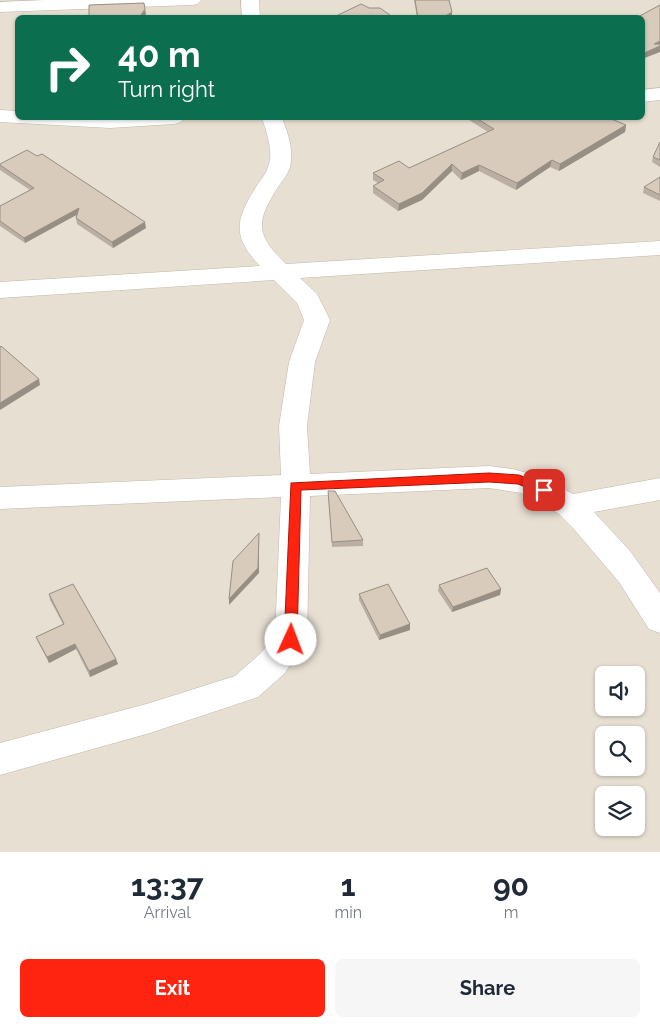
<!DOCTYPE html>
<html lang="en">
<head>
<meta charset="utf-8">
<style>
	:root { --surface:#fff; --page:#f6f6f7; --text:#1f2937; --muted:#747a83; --accent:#ff240f }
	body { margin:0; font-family:Raleway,sans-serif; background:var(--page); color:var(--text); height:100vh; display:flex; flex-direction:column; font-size:19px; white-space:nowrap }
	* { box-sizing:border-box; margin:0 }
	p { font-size:16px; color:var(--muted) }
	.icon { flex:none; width:28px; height:28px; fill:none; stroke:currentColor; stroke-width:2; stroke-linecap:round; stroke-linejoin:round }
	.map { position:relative; height:852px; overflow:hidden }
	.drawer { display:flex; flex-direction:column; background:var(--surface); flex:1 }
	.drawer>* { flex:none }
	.guide { position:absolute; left:15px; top:15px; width:630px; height:105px; border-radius:8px; box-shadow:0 1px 4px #0004; background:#0b6e4f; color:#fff; overflow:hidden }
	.controls { position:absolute; left:595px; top:666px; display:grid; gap:10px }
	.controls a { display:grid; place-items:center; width:50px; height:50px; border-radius:8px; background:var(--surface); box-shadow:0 1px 4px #0004; font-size:25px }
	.pin { position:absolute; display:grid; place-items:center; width:42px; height:42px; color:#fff; margin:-21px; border-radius:10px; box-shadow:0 2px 8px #0006 }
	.me { position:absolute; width:55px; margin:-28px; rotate:2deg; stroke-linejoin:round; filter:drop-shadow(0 0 4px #0008) }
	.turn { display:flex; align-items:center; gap:18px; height:105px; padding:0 20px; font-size:22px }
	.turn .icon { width:65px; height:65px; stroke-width:2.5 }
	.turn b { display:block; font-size:35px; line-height:42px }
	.eta { display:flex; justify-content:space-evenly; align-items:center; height:85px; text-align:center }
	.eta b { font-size:30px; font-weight:700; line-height:35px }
	.primary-button { display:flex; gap:10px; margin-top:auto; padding:10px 20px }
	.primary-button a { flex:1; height:58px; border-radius:8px; background:var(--accent); color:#fff; font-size:20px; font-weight:700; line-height:58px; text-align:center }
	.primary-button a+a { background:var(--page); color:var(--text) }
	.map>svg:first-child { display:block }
	.residential { fill:#e7dfd2; fill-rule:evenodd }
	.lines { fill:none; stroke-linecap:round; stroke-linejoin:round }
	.minor-casing { stroke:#c1b7aa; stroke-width:1 }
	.minor { fill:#fff; fill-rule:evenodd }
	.wall { fill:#baafa2 }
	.shaded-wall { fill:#978e84 }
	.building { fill:#d8cbbc; stroke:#978e84 }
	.route { fill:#ff240f; stroke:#a6170a }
</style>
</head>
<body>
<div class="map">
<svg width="660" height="852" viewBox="0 0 660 852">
	<rect width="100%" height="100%" fill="#f3ede4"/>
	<path class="residential" d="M0,0H660V852H0ZM18,18H642V118H18ZM604,675H636V708H604ZM604,735H636V768H604ZM604,795H636V828H604Z"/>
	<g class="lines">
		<defs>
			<g id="minor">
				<polygon points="45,0 201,0 198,4 192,5 0,12 0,2"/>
				<polygon points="241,0 259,0 260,18 242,18"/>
				<polygon points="660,88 660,100 642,102 642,90"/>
				<polygon points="0,110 18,111 18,118 184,118 181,122 174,124 110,128 0,122"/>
				<path d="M262,118H282C288,133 294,150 290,167C288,174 282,181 278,187C255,223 256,235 286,264L660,241V255L300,278L317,294L330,320L315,362L307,426L310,474L489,466L513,469L541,477L573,494L660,478V500L594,512L630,551L660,593V633L649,629L619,582L573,528L559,514L521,493L489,488L310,496L307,640L284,674L258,697L150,733L0,775V743L150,703L235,676L260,654L275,636L281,497L0,509V487L281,475L279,426L289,362L304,320L297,303L274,280L0,298V282L260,266C232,237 235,220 256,187C260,181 266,174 268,167C274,151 267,134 262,118Z"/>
			</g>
		</defs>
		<use href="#minor" class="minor-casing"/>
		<use href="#minor" class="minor"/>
	</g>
	<g class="wall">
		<polygon points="414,0 449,0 452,12 452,17 417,18"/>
		<polygon points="466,118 609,118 626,125 625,132 559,171 550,167 516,190 479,171 461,180 452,171 422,200 398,211 373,193 373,186 378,183 373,180 373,173 409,168 488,132"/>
		<polygon points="660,142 660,167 652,162 653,157"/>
		<polygon points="0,164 146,228 113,248 77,224 76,218 76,215 25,243 0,226 0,206 30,190 0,170"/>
		<polygon points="660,177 660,201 643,193 644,187"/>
		<polygon points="328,491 363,540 363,546 332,547"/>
		<polygon points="439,585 501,589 500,595 452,612 438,591"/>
		<polygon points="49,594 118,664 90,677 76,649 49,663 38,642 36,637 63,624 50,600"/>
		<polygon points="359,594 410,624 410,630 379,640 359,600"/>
	</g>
	<g class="shaded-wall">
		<polygon points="145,9 146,14 144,18 141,18 141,15"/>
		<polygon points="452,12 452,17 442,18"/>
		<polygon points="660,41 660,52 642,59 642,54 654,44"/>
		<polygon points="626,125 625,132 559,171 560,164"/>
		<polygon points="552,160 550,167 516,190 517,183"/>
		<polygon points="452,164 452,171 422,200 398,211 399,204"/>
		<polygon points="479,165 479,171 461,180 462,173"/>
		<polygon points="79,208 80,213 25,243 24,238"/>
		<polygon points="145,222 146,228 113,248 112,242"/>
		<polygon points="39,379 40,385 0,410 0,403"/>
		<polygon points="259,533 259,573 229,605 229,599"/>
		<polygon points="501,589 500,595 452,612 453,607"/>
		<polygon points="410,624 410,630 379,640 380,635"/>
		<polygon points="75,644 76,649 49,663 47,657"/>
		<polygon points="116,659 118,664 90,677 89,671"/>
	</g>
	<g class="building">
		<polygon points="415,0 449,0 452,12 442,18 418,18"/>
		<polygon points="144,3 145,9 141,15 142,18 89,18 89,5"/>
		<polygon points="361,4 369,8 380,8 394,18 332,18"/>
		<polygon points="660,5 660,41 654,44 660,44 660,46 642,54 642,18 636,18"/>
		<polygon points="565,16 579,17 579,18 563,18"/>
		<polygon points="476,118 609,118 626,125 560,164 552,160 517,183 479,165 462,173 452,164 422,193 399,204 373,186 384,180 373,173 399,161 409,168 494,129"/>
		<polygon points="660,142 660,160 653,157"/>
		<polygon points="27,150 37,156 42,154 145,222 112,242 76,218 79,208 24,238 0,221 0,206 34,188 0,165 0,164"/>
		<polygon points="660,177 660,195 644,187"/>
		<polygon points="1,346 39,379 0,403 0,347"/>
		<polygon points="328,491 335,491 363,540 332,542"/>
		<polygon points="259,533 258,568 229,599 233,561"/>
		<polygon points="487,568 501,589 453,607 439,585"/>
		<polygon points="73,584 116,659 89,671 75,644 47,657 36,637 64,624 49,594"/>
		<polygon points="388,584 410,624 380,635 359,594"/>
	</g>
	<polygon class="route" points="489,473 519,475 548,487 550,490 544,495 518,484 489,482 301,490 297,640 295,644 286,644 284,640 291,483"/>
</svg>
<div class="controls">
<a><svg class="icon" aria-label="sound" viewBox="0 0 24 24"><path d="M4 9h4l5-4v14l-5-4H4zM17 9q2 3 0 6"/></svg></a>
<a><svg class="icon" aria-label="search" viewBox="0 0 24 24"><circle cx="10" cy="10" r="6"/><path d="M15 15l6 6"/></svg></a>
<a><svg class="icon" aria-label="layers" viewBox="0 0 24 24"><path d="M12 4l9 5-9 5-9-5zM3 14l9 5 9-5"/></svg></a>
</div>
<div class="pin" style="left:544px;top:490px;background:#d93025"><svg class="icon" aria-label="arrive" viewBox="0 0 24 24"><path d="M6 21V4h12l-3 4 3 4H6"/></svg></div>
<svg class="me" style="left:291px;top:640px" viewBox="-20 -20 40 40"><circle r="19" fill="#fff"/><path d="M0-13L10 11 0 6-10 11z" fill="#ff240f"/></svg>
<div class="guide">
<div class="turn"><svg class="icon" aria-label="right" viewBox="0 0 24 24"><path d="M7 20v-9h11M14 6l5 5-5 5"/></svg><div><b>40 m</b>Turn right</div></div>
</div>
</div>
<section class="drawer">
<div class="eta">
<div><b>13:37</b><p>Arrival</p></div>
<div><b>1</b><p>min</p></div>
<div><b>90</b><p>m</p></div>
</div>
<div class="primary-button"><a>Exit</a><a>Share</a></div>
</section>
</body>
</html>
